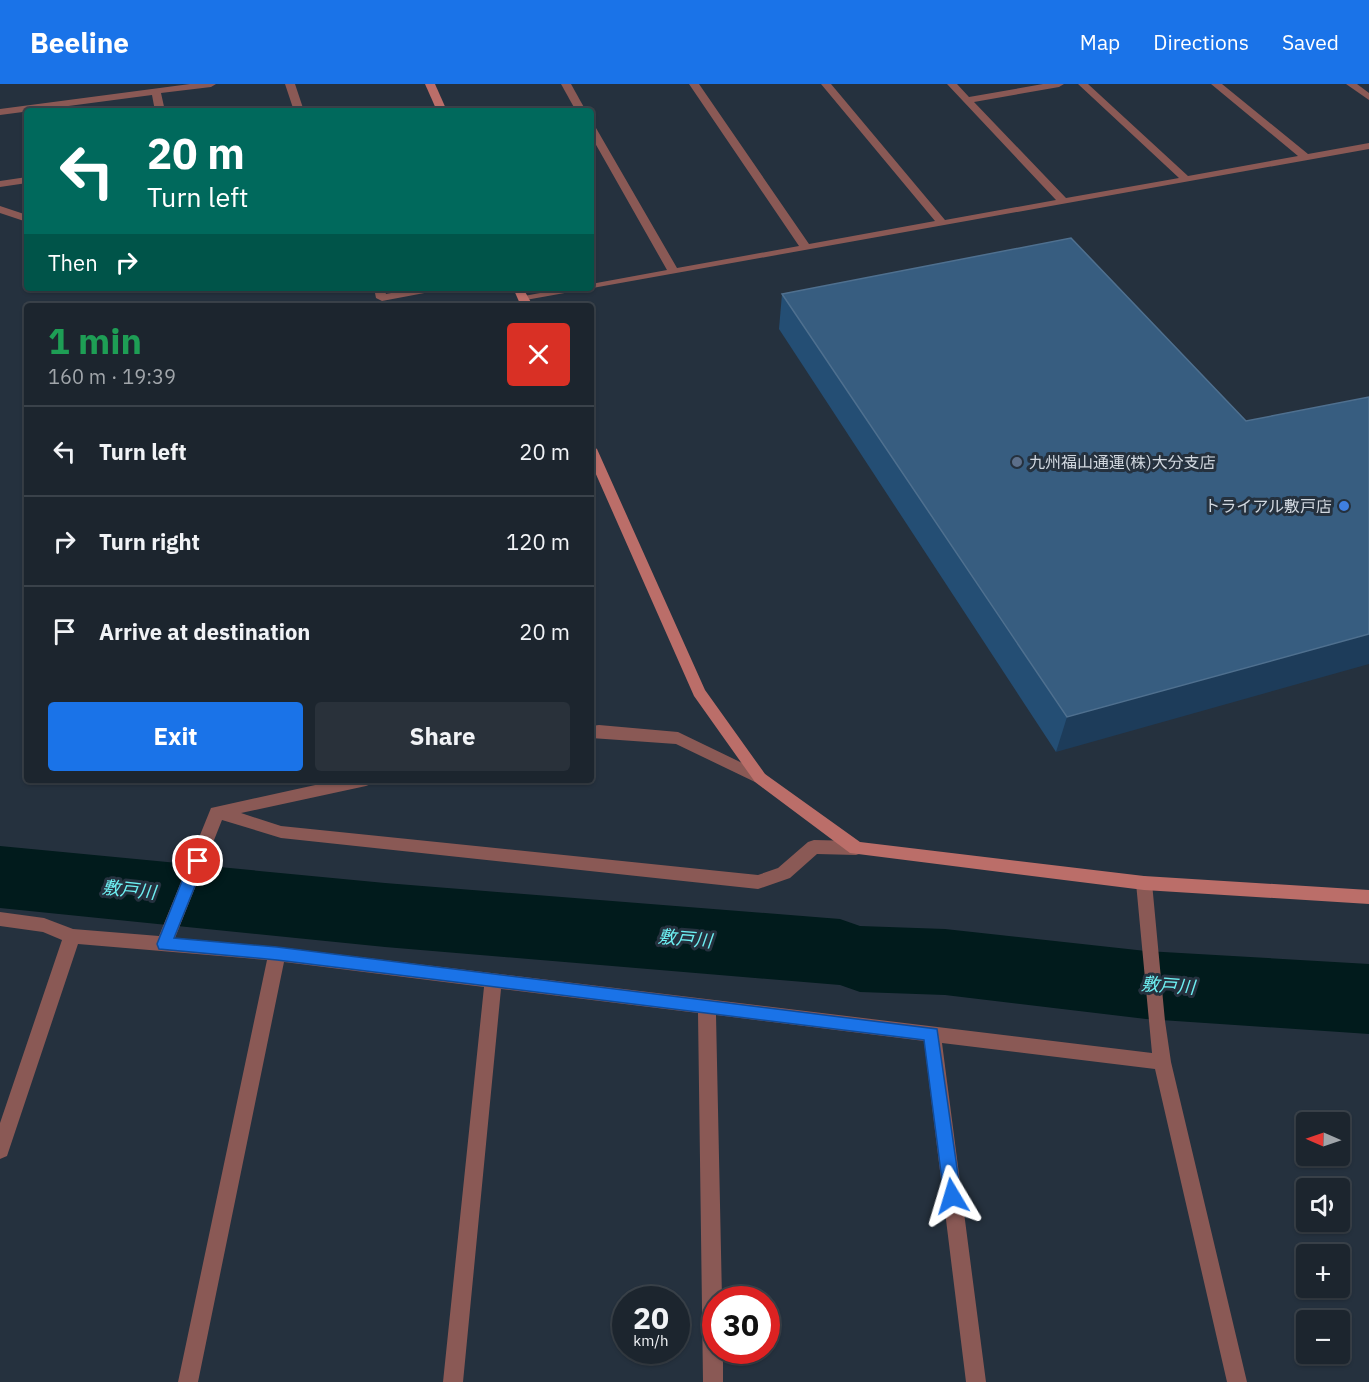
<!DOCTYPE html>
<html lang="en">
<head>
<meta charset="utf-8">
<style>
	:root { --surface:#1c252e; --page:#29313a; --text:#f1f3f6; --muted:#a0a5aa; --line:#3a424a; --accent:#1a73e8 }
	body { margin:0; font-family:"IBM Plex Sans","Noto Sans JP",sans-serif; background:var(--page); color:var(--text); height:100vh; display:flex; flex-direction:column; font-size:22px; white-space:nowrap }
	* { box-sizing:border-box; margin:0 }
	p { font-size:20px; color:var(--muted) }
	.icon { flex:none; width:33px; height:33px; fill:none; stroke:currentColor; stroke-width:2; stroke-linecap:round; stroke-linejoin:round }
	.map { position:relative; flex:1; overflow:hidden }
	.sheet { position:absolute; left:24px; top:219px; width:570px; height:480px; display:flex; flex-direction:column; background:var(--surface); border-radius:6px; box-shadow:0 2px 4px #0004,0 0 0 2px var(--line) }
	.sheet>* { flex:none }
	.top-card { position:absolute; left:24px; top:24px; width:570px; height:183px; border-radius:6px; box-shadow:0 2px 4px #0004,0 0 0 2px var(--line); background:#00695c; color:#fff; overflow:hidden }
	.needle { width:39px; rotate:272deg }
	.tools { position:absolute; left:1296px; top:1028px; display:grid; gap:12px }
	.tools a { display:grid; place-items:center; width:54px; height:54px; border-radius:6px; background:var(--surface); box-shadow:0 2px 4px #0004,0 0 0 2px var(--line); font-size:30px }
	.speed { position:absolute; left:612px; top:1202px; display:flex; gap:12px; font-size:30px; font-weight:700; text-align:center }
	.speed>* { display:grid; place-content:center; width:78px; height:78px; border-radius:50%; background:var(--surface); box-shadow:0 2px 4px #0004,0 0 0 2px var(--line); line-height:1 }
	.speed small { font-size:15px; font-weight:400 }
	.speed .limit { border:9px solid #d22; background:#fff; color:#111 }
	.pin { position:absolute; display:grid; place-items:center; width:51px; height:51px; color:#fff; margin:-26px; border:3px solid #fff; border-radius:50%; box-shadow:0 2px 6px #0007 }
	.me { position:absolute; width:66px; margin:-33px; rotate:353deg; stroke-linejoin:round; filter:drop-shadow(0 0 4px #0008) }
	.turn { display:flex; align-items:center; gap:21px; height:126px; padding:0 24px; font-size:27px }
	.turn .icon { width:78px; height:78px; stroke-width:2.5 }
	.turn b { display:block; font-size:42px; line-height:51px }
	.then { display:flex; align-items:center; height:57px; padding:0 24px; background:#0003; gap:12px; font-size:22px }
	.round { display:grid; place-items:center; flex:none; width:63px; height:63px; border-radius:6px; background:var(--page) }
	.overview { display:flex; align-items:center; justify-content:space-between; height:102px; padding:0 24px }
	h1 { font-size:36px; font-weight:800; line-height:45px; color:#1e9e55 }
	.primary-button { display:flex; gap:12px; margin-top:auto; padding:12px 24px }
	.primary-button a { flex:1; height:69px; border-radius:6px; background:var(--accent); color:#fff; font-size:24px; font-weight:800; line-height:69px; text-align:center }
	.primary-button a+a { background:var(--page); color:var(--text) }
	ul { padding:0; list-style:none }
	li { display:flex; align-items:center; gap:18px; height:90px; padding:0 24px; border-top:2px solid var(--line) }
	li div { flex:1 }
	li b { display:block; font-size:22px }
	li em { font-style:normal }
	header { display:flex; align-items:center; gap:36px; box-sizing:border-box; height:84px; padding:0 30px; background:var(--accent); color:#fff }
	header strong { font-size:28px }
	nav { display:flex; gap:33px; margin-inline-start:auto; font-size:21px }
	.map>svg:first-child { display:block }
	.lines { fill:none; stroke-linecap:round; stroke-linejoin:round }
	.river { fill:#011b1c; fill-rule:evenodd }
	.street { fill:#8a5955; fill-rule:evenodd }
	.secondary { fill:#bb6e69; fill-rule:evenodd }
	.wall { fill:#244e74 }
	.shaded-wall { fill:#1d3c5a }
	.building { fill:#375d80; stroke:#4f708f; stroke-width:1.5 }
	.route { fill:#1a73e8; stroke:#114b97; stroke-width:1.5 }
	.service-dot { fill:#5c6f8a; stroke:#25313e; stroke-width:2 }
	.shop-dot { fill:#3f7fe0; stroke:#25313e; stroke-width:2 }
	.labels { text-anchor:middle; stroke-width:6; stroke-linejoin:round; paint-order:stroke }
	.poi-label { font-size:16px; fill:#d1d8e0; stroke:#25313e; text-anchor:start }
	.water-label { font-size:18px; font-style:italic; fill:#6ef0f3; stroke:#25313e }
</style>
</head>
<body>
<header>
<strong>Beeline</strong>
<nav><a>Map</a><a>Directions</a><a>Saved</a></nav>
</header>
<div class="map">
<svg width="1369" height="1298" viewBox="0 0 1369 1298">
	<rect width="100%" height="100%" fill="#25313e"/>
	<g class="lines">
		<polygon class="river" points="0,762 385,799 840,835 860,842 945,845 1146,867 1369,880 1369,950 1146,935 945,911 860,908 840,901 385,863 0,824"/>
		<g class="street">
			<polygon points="190,0 216,0 211,3 161,9 165,27 155,27 152,11 0,31 0,25"/>
			<polygon points="285,0 295,0 304,27 294,27"/>
			<polygon points="561,0 571,0 586,27 576,27"/>
			<polygon points="689,0 699,0 809,160 935,137 821,0 831,0 945,136 1056,116 947,0 957,0 969,13 1043,0 1064,0 1059,3 974,18 1066,114 1179,94 1078,0 1088,0 1188,92 1298,72 1211,0 1222,0 1308,70 1369,59 1369,65 520,217 520,213 524,212 567,204 591,204 591,200 667,186 591,52 591,41 596,44 677,184 799,162"/>
			<polygon points="1346,0 1357,0 1369,9 1369,16"/>
			<polygon points="27,93 27,99 0,103 0,97"/>
			<polygon points="0,122 27,131 27,138 0,129"/>
			<polygon points="374,204 384,204 386,210 417,204 440,204 435,207 382,217 376,214"/>
			<polygon points="599,641 678,648 765,690 768,694 765,698 755,698 676,660 591,654 591,642"/>
			<polygon points="338,696 374,696 371,700 366,702 241,729 281,742 758,791 778,784 808,758 814,756 856,757 862,759 864,764 862,769 856,771 817,770 790,794 758,805 281,754 222,736 175,854 277,863 1152,969 1136,799 1138,794 1144,792 1150,794 1152,799 1165,937 1171,978 1247,1298 1227,1298 1155,985 942,959 986,1298 966,1298 924,957 716,931 722,1215 716,1215 716,1266 723,1266 723,1298 703,1298 698,929 501,905 463,1298 443,1298 484,903 284,878 198,1298 178,1298 267,876 78,860 9,1066 7,1072 0,1075 0,1039 62,856 43,848 0,842 0,828 44,834 73,845 159,852 211,724"/>
		</g>
		<g class="secondary">
			<polygon points="425,0 435,0 447,27 437,27"/>
			<polygon points="513,204 523,204 533,222 521,222"/>
			<polygon points="591,361 597,365 705,606 765,690 860,758 1144,792 1369,806 1369,820 1144,806 850,769 755,698 694,612 591,379"/>
		</g>
	</g>
	<polygon class="wall" points="782,210 1246,337 1056,668 779,245"/>
	<polygon class="shaded-wall" points="1369,550 1369,580 1056,668 1067,633"/>
	<polygon class="building" points="1071,154 1246,337 1369,313 1369,550 1067,633 782,210"/>
	<polygon class="route" points="198,771 203,773 205,777 174,854 277,863 937,945 961,1112 959,1118 952,1121 946,1118 944,1112 924,956 277,876 159,865 157,860 190,777 193,773"/>
	<circle class="service-dot" cx="1017" cy="378" r="6"/>
	<circle class="shop-dot" cx="1344" cy="422" r="6"/>
	<g class="labels">
		<g class="poi-label">
			<text x="1029" y="384">九州福山通運(株)大分支店</text>
			<text x="1332" y="428" text-anchor="end">トライアル敷戸店</text>
		</g>
		<g class="water-label">
			<text transform="translate(129 806) rotate(6)" y="6">敷戸川</text>
			<text transform="translate(685 855) rotate(5)" y="6">敷戸川</text>
			<text transform="translate(1168 902) rotate(4)" y="6">敷戸川</text>
		</g>
	</g>
</svg>
<div class="tools">
<a><svg class="needle" viewBox="-14 -14 28 28"><path d="M0-13l5 13h-10z" fill="#e53935"/><path d="M0 13l5-13h-10z" fill="#a0a5aa"/></svg></a>
<a><svg class="icon" aria-label="sound" viewBox="0 0 24 24"><path d="M4 9h4l5-4v14l-5-4H4zM17 9q2 3 0 6"/></svg></a>
<a>+</a>
<a>−</a>
</div>
<div class="speed"><div>20<small>km/h</small></div><div class="limit">30</div></div>
<div class="pin" style="left:198px;top:777px;background:#d93025"><svg class="icon" aria-label="arrive" viewBox="0 0 24 24"><path d="M6 21V4h12l-3 4 3 4H6"/></svg></div>
<svg class="me" style="left:952px;top:1112px" viewBox="-20 -20 40 40"><path d="M0-17L14 15 0 8-14 15z" fill="#1a73e8" stroke="#fff" stroke-width="4"/></svg>
<div class="top-card">
<div class="turn"><svg class="icon" aria-label="left" viewBox="0 0 24 24"><path d="M17 20v-9H6M10 6l-5 5 5 5"/></svg><div><b>20 m</b>Turn left</div></div>
<div class="then">Then<svg class="icon" aria-label="right" viewBox="0 0 24 24"><path d="M7 20v-9h11M14 6l5 5-5 5"/></svg></div>
</div>
<section class="sheet">
<div class="overview"><div><h1>1 min</h1><p>160 m · 19:39</p></div><a class="round" style="background:#d93025;color:#fff"><svg class="icon" aria-label="close" viewBox="0 0 24 24"><path d="M6 6l12 12M18 6L6 18"/></svg></a></div>
<ul>
<li><svg class="icon" aria-label="left" viewBox="0 0 24 24"><path d="M17 20v-9H6M10 6l-5 5 5 5"/></svg><div><b>Turn left</b></div><em>20 m</em></li>
<li><svg class="icon" aria-label="right" viewBox="0 0 24 24"><path d="M7 20v-9h11M14 6l5 5-5 5"/></svg><div><b>Turn right</b></div><em>120 m</em></li>
<li><svg class="icon" aria-label="arrive" viewBox="0 0 24 24"><path d="M6 21V4h12l-3 4 3 4H6"/></svg><div><b>Arrive at destination</b></div><em>20 m</em></li>
</ul>
<div class="primary-button"><a>Exit</a><a>Share</a></div>
</section>
</div>
</body>
</html>
